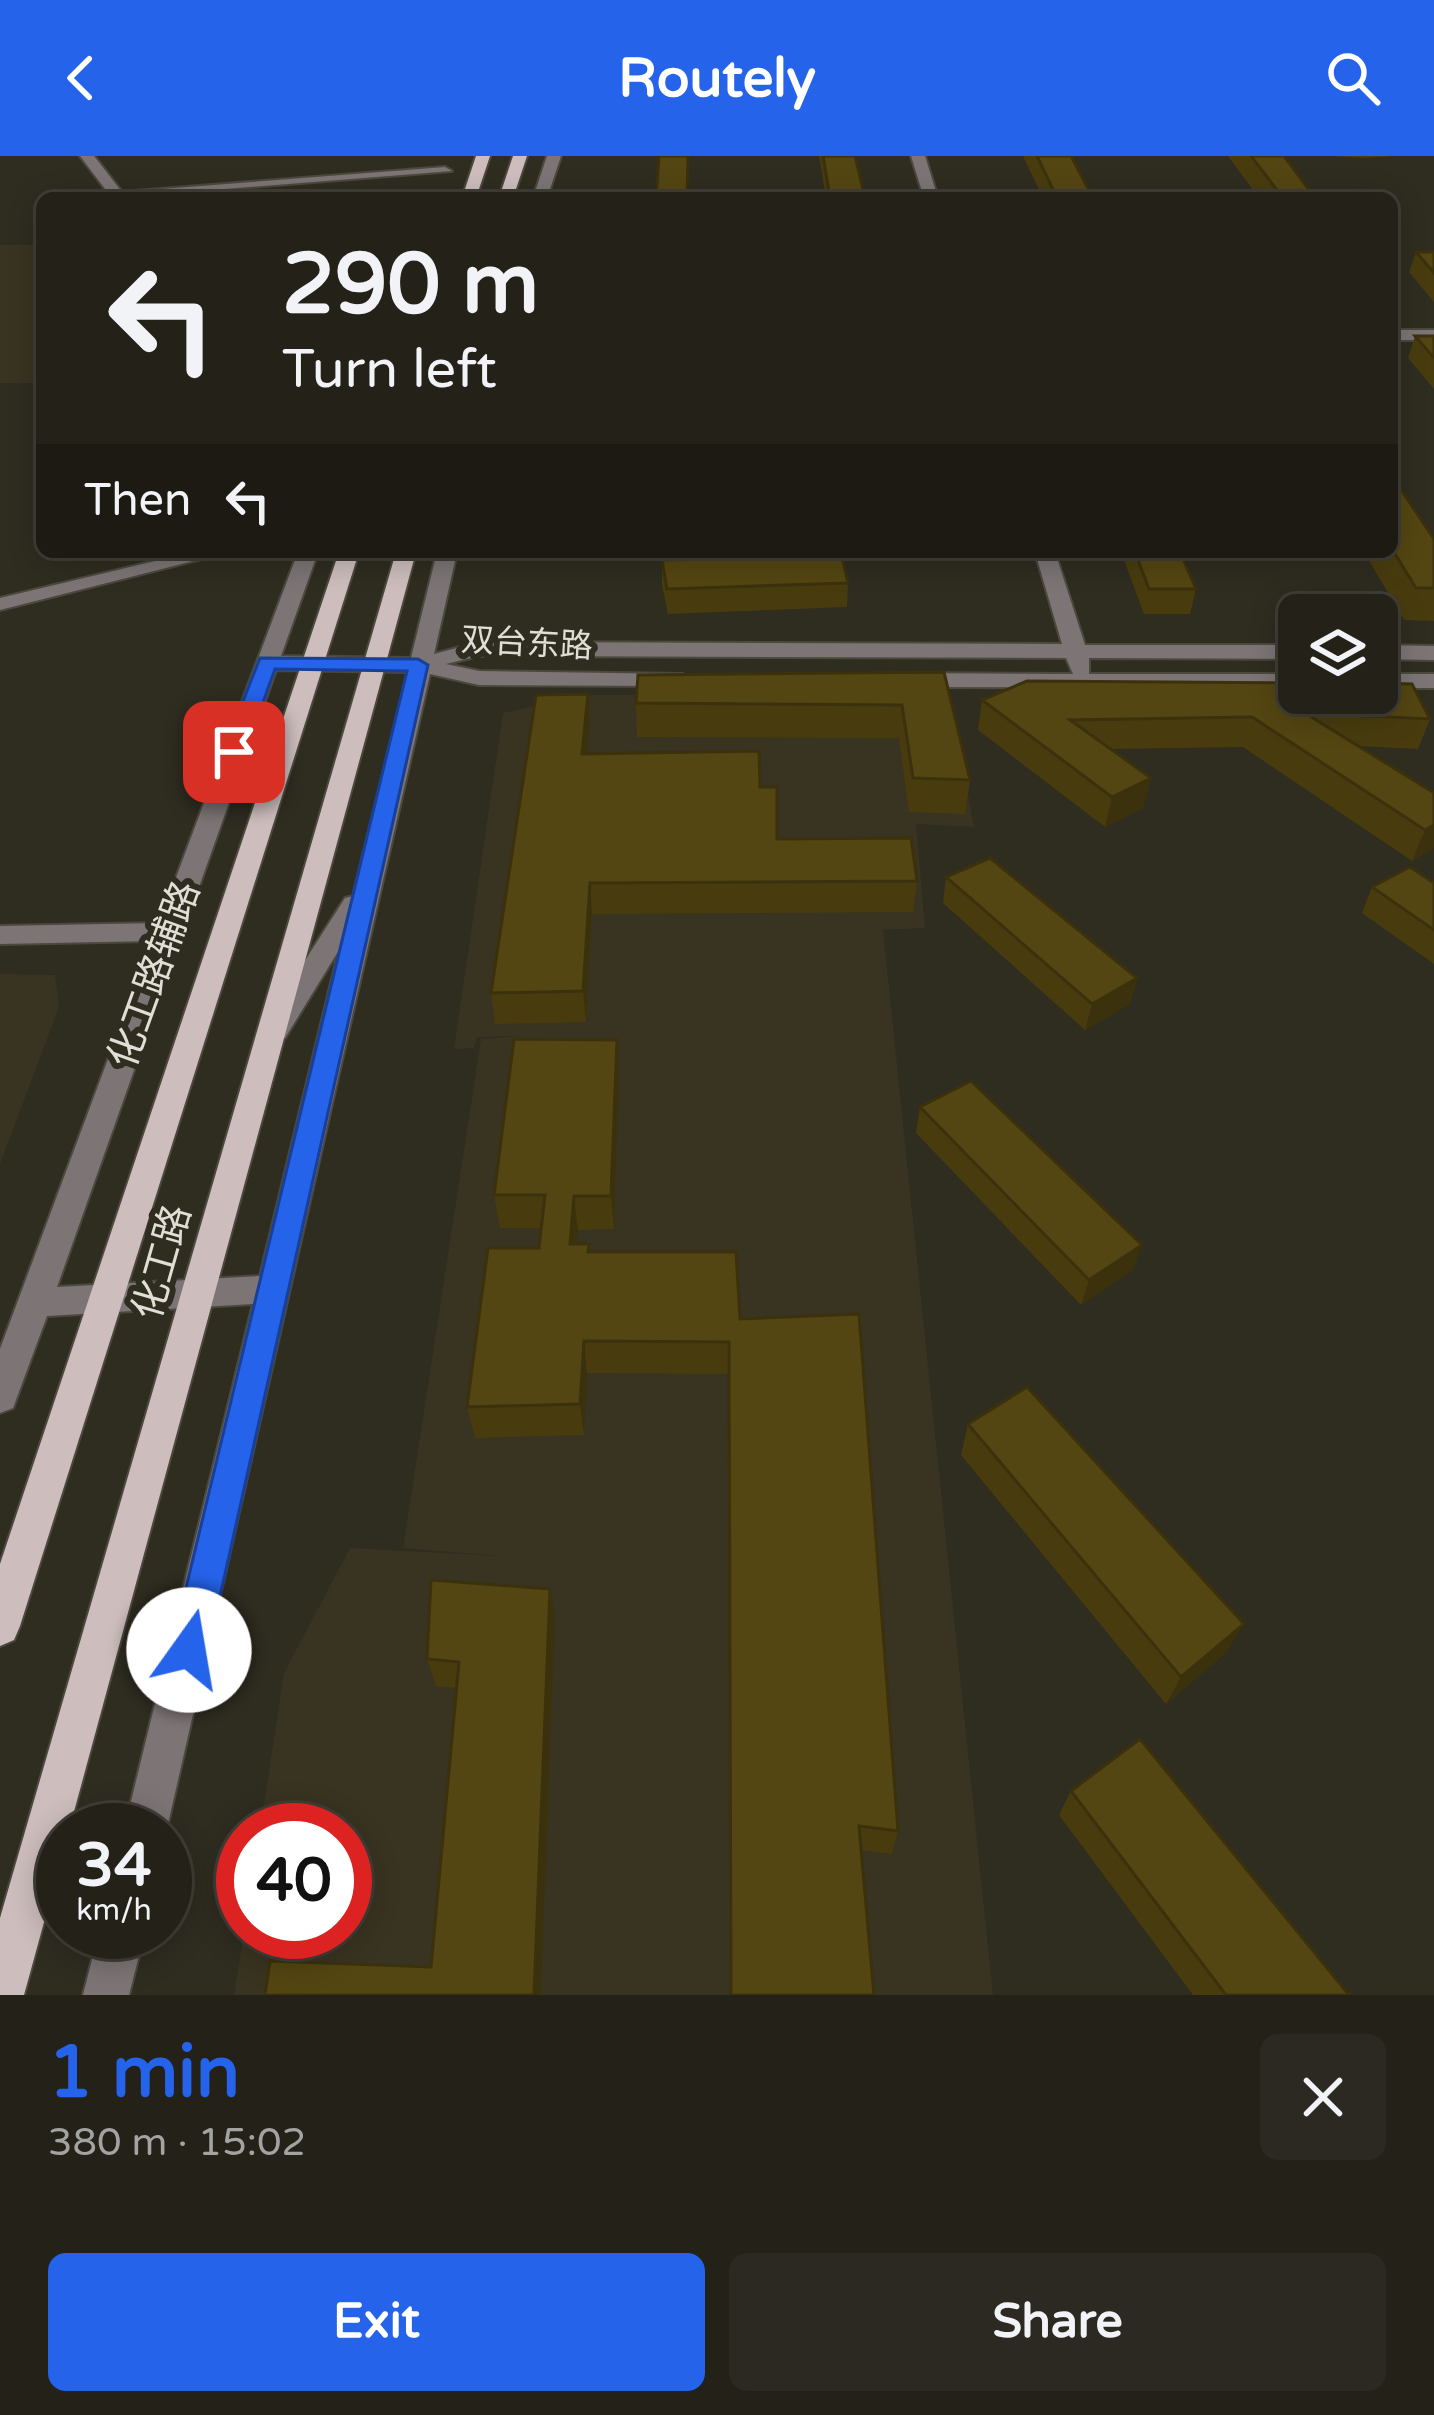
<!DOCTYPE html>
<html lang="en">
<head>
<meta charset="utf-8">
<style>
	:root { --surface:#232118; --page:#2b2921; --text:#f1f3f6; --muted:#a3a3a2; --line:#403e37; --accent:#2563eb }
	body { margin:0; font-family:"Varela Round","Noto Sans SC",sans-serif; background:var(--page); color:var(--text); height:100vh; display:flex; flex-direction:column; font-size:45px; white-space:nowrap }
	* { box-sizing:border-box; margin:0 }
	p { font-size:39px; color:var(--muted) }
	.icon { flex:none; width:66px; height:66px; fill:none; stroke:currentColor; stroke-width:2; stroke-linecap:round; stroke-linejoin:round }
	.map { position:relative; height:1839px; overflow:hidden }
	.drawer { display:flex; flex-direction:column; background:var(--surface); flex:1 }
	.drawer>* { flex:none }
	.hud { position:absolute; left:36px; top:36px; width:1362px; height:366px; border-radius:18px; box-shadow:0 6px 30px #0003,0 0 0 3px var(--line); background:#232118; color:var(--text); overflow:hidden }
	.fabs { position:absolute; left:1278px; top:438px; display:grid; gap:24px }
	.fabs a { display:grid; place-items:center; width:120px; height:120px; border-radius:18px; background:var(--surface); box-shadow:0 6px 30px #0003,0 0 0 3px var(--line); font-size:60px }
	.speed { position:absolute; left:36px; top:1647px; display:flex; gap:24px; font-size:60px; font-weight:700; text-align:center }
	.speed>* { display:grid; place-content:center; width:156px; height:156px; border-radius:50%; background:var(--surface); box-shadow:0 6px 30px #0003,0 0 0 3px var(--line); line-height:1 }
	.speed small { font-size:30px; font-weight:400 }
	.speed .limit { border:18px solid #d22; background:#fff; color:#111 }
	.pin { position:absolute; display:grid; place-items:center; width:102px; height:102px; color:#fff; margin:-51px; border-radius:24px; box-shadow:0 6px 18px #0006 }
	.me { position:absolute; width:132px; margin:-66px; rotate:13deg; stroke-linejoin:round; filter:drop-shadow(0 0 9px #0008) }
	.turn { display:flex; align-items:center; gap:42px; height:252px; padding:0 48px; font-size:54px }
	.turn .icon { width:156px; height:156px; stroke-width:2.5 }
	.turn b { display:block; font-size:84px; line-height:102px }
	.then { display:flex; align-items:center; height:114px; padding:0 48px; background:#0003; gap:24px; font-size:45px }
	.round { display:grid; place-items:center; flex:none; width:126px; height:126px; border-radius:18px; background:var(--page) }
	.head { display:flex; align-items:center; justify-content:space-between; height:204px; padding:0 48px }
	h1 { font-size:72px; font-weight:800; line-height:90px; color:var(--accent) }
	.action { display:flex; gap:24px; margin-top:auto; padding:24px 48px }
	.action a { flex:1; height:138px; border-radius:18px; background:var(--accent); color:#fff; font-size:48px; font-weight:800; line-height:138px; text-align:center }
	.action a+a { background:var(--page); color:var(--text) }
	header { display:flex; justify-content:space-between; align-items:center; height:156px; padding:0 48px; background:var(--accent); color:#fff; font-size:54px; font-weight:800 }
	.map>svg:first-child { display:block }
	.built { fill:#393321 }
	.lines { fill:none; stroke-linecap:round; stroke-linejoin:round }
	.minor-casing { stroke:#4b483d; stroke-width:4 }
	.major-casing { stroke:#4b483d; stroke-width:4 }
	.minor { fill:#7c7475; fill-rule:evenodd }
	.major { fill:#cdbdbd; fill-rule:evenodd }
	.wall { fill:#483c0f }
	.shaded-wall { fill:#3b310d }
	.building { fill:#544612; stroke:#3b310d; stroke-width:3 }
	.route { fill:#2563eb; stroke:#184099; stroke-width:3 }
	.labels { text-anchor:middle; stroke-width:12; stroke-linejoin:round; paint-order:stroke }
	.far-street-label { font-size:33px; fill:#e0ded6; stroke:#2f2c20 }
	.street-label { font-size:39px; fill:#e0ded6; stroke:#2f2c20 }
</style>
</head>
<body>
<header><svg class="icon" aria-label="back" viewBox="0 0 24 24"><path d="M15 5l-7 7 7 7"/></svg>Routely<svg class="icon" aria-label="search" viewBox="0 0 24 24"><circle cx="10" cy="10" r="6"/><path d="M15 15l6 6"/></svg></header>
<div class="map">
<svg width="1434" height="1839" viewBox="0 0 1434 1839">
	<rect width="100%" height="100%" fill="#2f2c20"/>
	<g class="built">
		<rect x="0" y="89" width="42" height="138"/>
		<polygon points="561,539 950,539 974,671 916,668 925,772 883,774 993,1839 234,1839 244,1776 345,1776 345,1674 260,1674 284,1517 350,1392 501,1400 403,1392 481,883 519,880 477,881 474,892 454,893 503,557 557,545"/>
		<polygon points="0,818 55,819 59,851 0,1008"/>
	</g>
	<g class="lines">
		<defs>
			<g id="minor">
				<polygon points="80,0 94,0 122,36 445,11 452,15 112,42"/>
				<polygon points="547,0 561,0 547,42 533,42"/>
				<polygon points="911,0 925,0 938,42 924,42"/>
				<rect x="1392" y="174" width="42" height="10"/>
				<polygon points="193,396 229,396 0,454 0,442"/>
				<path d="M298,396H318L281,500L411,502L437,396H457L434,498L479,486L1062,488L1035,396H1055L1085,489H1299V503L1089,502V518H1299V532L909,531L898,524L909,517L1073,518L1066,502L479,500L446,508L479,515L683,518L686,523L675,530L479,529L430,518L165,1681V1674H124L253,1148L47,1160L13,1252L0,1257V1193L152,785L0,788V770L159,767ZM276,514L408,516L353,740L345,742L260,875L265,882H285L339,794L260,1120L57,1131Z"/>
				<polygon points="1377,489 1434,490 1434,504 1377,503"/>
				<rect x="1377" y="518" width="57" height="14"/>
				<polygon points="99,1776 145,1776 129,1839 83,1839"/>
			</g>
			<g id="major">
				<polygon points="476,0 490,0 476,42 462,42"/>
				<polygon points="513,0 527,0 513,42 499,42"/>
				<polygon points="339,396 359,396 20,1470 14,1484 0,1490 0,1408"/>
				<polygon points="396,396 416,396 69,1674 63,1674 63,1697 24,1839 0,1839 0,1762"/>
			</g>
		</defs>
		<use href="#minor" class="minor-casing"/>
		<use href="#major" class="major-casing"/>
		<use href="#minor" class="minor"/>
		<use href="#major" class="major"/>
	</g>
	<g class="wall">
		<polygon points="819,0 855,0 865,42 826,42"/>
		<polygon points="1023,0 1071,0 1093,42 1043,42"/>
		<polygon points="1228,0 1284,0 1315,42 1259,42"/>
		<polygon points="1331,0 1394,0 1364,2"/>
		<polygon points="1416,96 1434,96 1434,146 1409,116"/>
		<polygon points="1415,180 1434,180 1434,233 1408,202"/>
		<polygon points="1392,320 1434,383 1434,465 1404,464 1364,396 1392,396"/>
		<polygon points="1121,396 1180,396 1196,433 1190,458 1144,458"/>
		<polygon points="662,404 848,427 847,451 668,458 662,429"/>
		<polygon points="944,516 970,624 965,658 909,656 899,582 637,581 636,547"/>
		<polygon points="588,538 590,568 587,598 760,631 777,683 917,725 913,756 592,758 586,866 495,868 491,837"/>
		<polygon points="982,544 1430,563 1418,593 1357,590 1434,637 1434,692 1412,705 1243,591 1111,593 1151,622 1143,652 1105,671 978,574"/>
		<polygon points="946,721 1137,822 1130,848 1085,874 943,747"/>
		<polygon points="1434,727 1434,808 1362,757 1372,731"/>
		<polygon points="619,918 614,1073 578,1074 577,1088 590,1096 740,1163 898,1675 892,1698 861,1694 728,1218 587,1217 584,1279 475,1282 467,1251 539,1092 542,1072 500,1072 494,1039"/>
		<polygon points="920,951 1133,1114 1081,1149 916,977"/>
		<polygon points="968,1268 1227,1496 1166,1548 961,1299"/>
		<polygon points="555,1461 541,1839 265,1839 431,1811 457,1532 436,1530 427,1503"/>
		<polygon points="1071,1635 1349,1839 1193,1839 1059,1659"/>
	</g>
	<g class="shaded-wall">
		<polygon points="588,538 590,568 585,628 582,598"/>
		<polygon points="1151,622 1143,652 1105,671 1112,641"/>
		<polygon points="1434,669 1434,692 1412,705 1425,674"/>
		<polygon points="590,727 592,758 586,866 583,835"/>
		<polygon points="1137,822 1130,848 1085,874 1092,848"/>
		<polygon points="617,884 619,918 614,1073 611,1040"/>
		<polygon points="574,1040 578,1074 574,1121 570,1088"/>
		<polygon points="1142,1089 1133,1114 1081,1149 1089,1124"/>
		<polygon points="584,1185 587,1217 584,1279 580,1248"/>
		<polygon points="550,1433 555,1461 541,1839 534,1839"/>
		<polygon points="1244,1468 1227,1496 1166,1548 1181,1521"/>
	</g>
	<g class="building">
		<polygon points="659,0 688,0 687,42 656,42"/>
		<polygon points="823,0 855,0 865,42 830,42"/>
		<polygon points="1037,0 1071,0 1093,42 1057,42"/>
		<polygon points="1251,0 1284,0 1315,42 1283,42"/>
		<polygon points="1416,96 1434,96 1434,117"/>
		<polygon points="1415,180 1434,180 1434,202"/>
		<polygon points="1392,320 1434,383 1434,432 1416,432 1392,393"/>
		<polygon points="1135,396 1180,396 1196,433 1149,433"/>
		<polygon points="842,400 848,427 667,433 662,404"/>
		<polygon points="944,516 970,624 913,622 902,549 636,547 638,519"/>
		<polygon points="1027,525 1299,527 1299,537 1377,537 1377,527 1412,528 1430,563 1305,557 1434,637 1434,669 1425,674 1252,561 1070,564 1151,622 1112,641 982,544"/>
		<polygon points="588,538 582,598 759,595 760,631 777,631 777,683 911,682 917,725 590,727 583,835 491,837 536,539"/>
		<polygon points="990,702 1137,822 1092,848 946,721"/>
		<polygon points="1410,711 1434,727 1434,774 1372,731"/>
		<polygon points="514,883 617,884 611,1040 574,1040 570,1088 589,1088 588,1096 736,1096 740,1163 859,1158 898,1675 859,1670 874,1839 731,1839 729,1186 584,1185 580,1248 467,1251 488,1092 539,1092 545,1039 494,1039"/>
		<polygon points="971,925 1142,1089 1089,1124 920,951"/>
		<polygon points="1027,1231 1244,1468 1181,1521 968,1268"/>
		<polygon points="431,1424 550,1433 534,1839 265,1839 270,1805 431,1811 459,1506 427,1503"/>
		<polygon points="1140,1583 1349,1839 1226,1839 1071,1635"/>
	</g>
	<polygon class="route" points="260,502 418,503 428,509 208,1494 202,1507 189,1512 176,1507 171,1494 407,515 275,513 245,596 226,601 223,596"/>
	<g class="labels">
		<g class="far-street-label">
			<text transform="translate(527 486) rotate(3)" y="12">双台东路</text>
		</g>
		<g class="street-label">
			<text transform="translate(153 818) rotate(-70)" y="14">化工路辅路</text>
			<text transform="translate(161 1106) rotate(-74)" y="14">化工路</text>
		</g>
	</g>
</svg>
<div class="fabs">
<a><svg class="icon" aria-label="layers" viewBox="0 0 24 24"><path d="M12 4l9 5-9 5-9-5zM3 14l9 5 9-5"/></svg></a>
</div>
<div class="speed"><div>34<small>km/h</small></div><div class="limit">40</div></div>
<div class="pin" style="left:234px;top:596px;background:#d93025"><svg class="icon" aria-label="arrive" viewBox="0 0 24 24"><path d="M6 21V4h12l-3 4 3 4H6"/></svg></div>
<svg class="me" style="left:189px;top:1494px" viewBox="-20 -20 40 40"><circle r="19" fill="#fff"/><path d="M0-13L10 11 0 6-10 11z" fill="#2563eb"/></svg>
<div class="hud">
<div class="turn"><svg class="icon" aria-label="left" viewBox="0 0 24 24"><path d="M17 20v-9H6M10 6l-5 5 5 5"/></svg><div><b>290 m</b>Turn left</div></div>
<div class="then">Then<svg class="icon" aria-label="left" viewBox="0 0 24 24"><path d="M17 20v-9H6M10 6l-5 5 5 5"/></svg></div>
</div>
</div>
<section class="drawer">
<div class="head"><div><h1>1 min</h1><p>380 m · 15:02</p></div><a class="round"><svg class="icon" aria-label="close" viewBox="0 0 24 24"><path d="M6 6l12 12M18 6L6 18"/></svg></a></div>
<div class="action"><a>Exit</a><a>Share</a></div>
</section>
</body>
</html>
